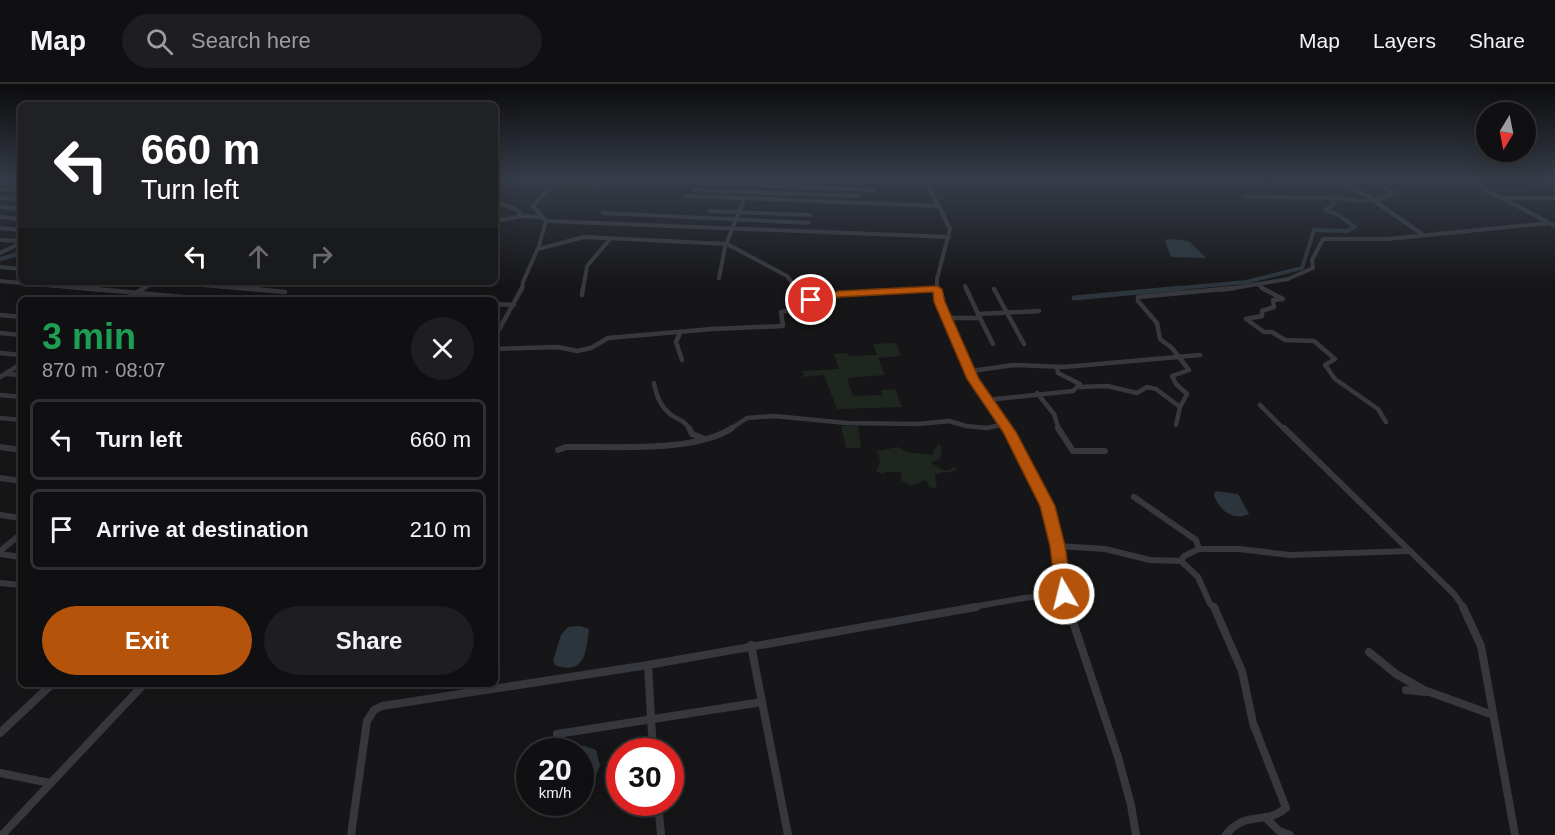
<!DOCTYPE html>
<html lang="en">
<head>
<meta charset="utf-8">
<style>
	:root { --surface:#101012; --page:#1e1e20; --text:#f1f3f6; --muted:#9c9d9f; --line:#303032; --accent:#b45309 }
	body { margin:0; font-family:Helvetica,sans-serif; background:var(--page); color:var(--text); height:100vh; display:flex; flex-direction:column; font-size:22px; white-space:nowrap }
	* { box-sizing:border-box; margin:0 }
	p { font-size:20px; color:var(--muted) }
	.icon { flex:none; width:33px; height:33px; fill:none; stroke:currentColor; stroke-width:2; stroke-linecap:round; stroke-linejoin:round }
	.map { position:relative; flex:1; overflow:hidden }
	.sheet { position:absolute; left:18px; top:213px; width:480px; height:390px; display:flex; flex-direction:column; background:var(--surface); border-radius:9px; box-shadow:0 6px 24px #0002,0 0 0 2px var(--line) }
	.sheet>* { flex:none }
	.hud { position:absolute; left:18px; top:18px; width:480px; height:183px; border-radius:9px; box-shadow:0 6px 24px #0002,0 0 0 2px var(--line); background:#202124; color:#fff; overflow:hidden }
	.needle { width:39px; rotate:190deg }
	.controls { position:absolute; left:1476px; top:18px; display:grid; gap:12px }
	.controls a { display:grid; place-items:center; width:60px; height:60px; border-radius:50%; background:var(--surface); box-shadow:0 6px 24px #0002,0 0 0 2px var(--line); font-size:30px }
	.speed { position:absolute; left:516px; top:654px; display:flex; gap:12px; font-size:30px; font-weight:700; text-align:center }
	.speed>* { display:grid; place-content:center; width:78px; height:78px; border-radius:50%; background:var(--surface); box-shadow:0 6px 24px #0002,0 0 0 2px var(--line); line-height:1 }
	.speed small { font-size:15px; font-weight:400 }
	.speed .limit { border:9px solid #d22; background:#fff; color:#111 }
	.pin { position:absolute; display:grid; place-items:center; width:51px; height:51px; color:#fff; margin:-26px; border:3px solid #fff; border-radius:50%; box-shadow:0 2px 6px #0007 }
	.me { position:absolute; width:66px; margin:-33px; rotate:352deg; stroke-linejoin:round; filter:drop-shadow(0 0 4px #0008) }
	.turn { display:flex; align-items:center; gap:21px; height:126px; padding:0 24px; font-size:27px }
	.turn .icon { width:78px; height:78px; stroke-width:2.5 }
	.turn b { display:block; font-size:42px; line-height:51px }
	.lanes { display:flex; align-items:center; height:57px; padding:0 24px; background:#0003; justify-content:center; gap:30px; direction:ltr }
	.lanes .off { opacity:.35 }
	.round { display:grid; place-items:center; flex:none; width:63px; height:63px; border-radius:32px; background:var(--page) }
	.overview { display:flex; align-items:center; justify-content:space-between; height:102px; padding:0 24px }
	h1 { font-size:36px; font-weight:800; line-height:45px; color:#1e9e55 }
	.cta { display:flex; gap:12px; margin-top:auto; padding:12px 24px }
	.cta a { flex:1; height:69px; border-radius:36px; background:var(--accent); color:#fff; font-size:24px; font-weight:800; line-height:69px; text-align:center }
	.cta a+a { background:var(--page); color:var(--text) }
	ul { padding:0; list-style:none }
	li { display:flex; align-items:center; gap:18px; height:81px; margin:0 12px 9px; padding:0 12px; border:3px solid var(--line); border-radius:9px }
	li div { flex:1 }
	li b { display:block; font-size:22px }
	li em { font-style:normal }
	header { display:flex; align-items:center; gap:36px; box-sizing:border-box; height:84px; padding:0 30px; background:var(--surface); border-bottom:2px solid var(--line) }
	header strong { font-size:28px }
	nav { display:flex; gap:33px; margin-inline-start:auto; font-size:21px }
	.search { width:420px; height:54px; background:var(--page); display:flex; align-items:center; gap:15px; box-sizing:border-box; padding:0 21px; border-radius:33px; color:var(--muted); font-size:22px }
	.map>svg:first-child { display:block }
	.green { fill:#1e261f }
	.water { fill:#2c353c }
	.lines { fill:none; stroke-linecap:round; stroke-linejoin:round }
	.canal-far1 { stroke:#2c353c; stroke-width:4 }
	.canal { stroke:#2c353c; stroke-width:5 }
	.minor-far3 { stroke:#37383d; stroke-width:4 }
	.minor-far2 { stroke:#37383d; stroke-width:4.5 }
	.minor-far1 { stroke:#37383d; stroke-width:6 }
	.minor { stroke:#37383d; stroke-width:8 }
	.route { fill:#b45309; stroke:#753606; stroke-width:1.5 }
</style>
</head>
<body>
<header>
<strong>Map</strong>
<div class="search"><svg class="icon" aria-label="search" viewBox="0 0 24 24"><circle cx="10" cy="10" r="6"/><path d="M15 15l6 6"/></svg>Search here</div>
<nav><a>Map</a><a>Layers</a><a>Share</a></nav>
</header>
<div class="map">
<svg width="1555" height="751" viewBox="0 0 1555 751">
	<rect width="100%" height="100%" fill="#161618"/>
	<g class="green">
		<polygon points="830,95 897,95 895,100 838,100 838,104 831,103"/>
		<polygon points="896,259 901,272 878,274 885,291 847,294 853,312 883,311 881,306 895,305 902,323 837,325 824,291 804,293 802,287 839,285 834,270 848,269 849,272 877,271 873,260"/>
		<polygon points="841,342 858,342 861,364 846,364"/>
		<path d="M938,360L941,361L942,369L939,376L931,378C938,384 945,390 954,383L957,385C950,391 943,386 935,391L937,405L930,403L926,396L910,402L901,396L902,388H885L884,390L876,387L881,376L878,374L880,371L876,369L877,367L898,363L906,368L932,371Z"/>
	</g>
	<g class="water">
		<polygon points="1172,155 1189,157 1206,174 1171,173 1165,156"/>
		<path d="M1215,407L1238,410L1249,430C1232,437 1221,427 1214,412Z"/>
		<path d="M580,542L589,545C586,568 585,592 555,581L553,577L561,551L568,543Z"/>
		<polygon points="548,660 585,662 596,666 600,681 594,696 581,698 580,668 539,667"/>
	</g>
	<g class="lines">
		<g class="canal-far1">
			<polyline points="1470,95 1488,106"/>
			<polyline points="1245,113 1334,114"/>
			<polyline points="0,175 21,169"/>
			<path d="M1160,206L1246,198L1302,184L1314,146L1347,147L1355,143L1337,130L1325,126L1333,121L1334,114C1353,116 1375,121 1392,109L1379,100L1382,97L1411,95"/>
		</g>
		<polyline class="canal" points="1074,214 1182,204"/>
		<g class="minor-far3">
			<polyline points="772,95 818,96"/>
			<polyline points="925,95 950,145 937,195 937,206"/>
			<polyline points="1292,95 1342,100 1367,112 1422,150"/>
			<polyline points="1465,95 1555,142"/>
			<polyline points="0,96 21,98"/>
			<polyline points="677,98 874,106"/>
			<polyline points="556,99 598,102"/>
			<polyline points="0,105 21,106"/>
			<polyline points="694,106 859,112"/>
			<polyline points="685,112 939,122"/>
			<polyline points="0,114 21,115"/>
			<polyline points="1501,114 1555,114"/>
			<polyline points="495,117 517,126 522,132 541,133"/>
			<polyline points="0,123 21,125"/>
			<polyline points="710,127 810,131"/>
			<polyline points="603,129 808,139"/>
			<polyline points="0,133 21,135"/>
			<polyline points="495,137 522,132"/>
			<polyline points="546,137 949,153"/>
			<polyline points="0,144 21,146"/>
			<polyline points="0,156 21,157"/>
			<polyline points="538,165 584,153 727,160 787,192 792,199 792,206"/>
			<polyline points="0,169 21,159"/>
			<polyline points="0,183 21,185"/>
			<polyline points="719,194 725,163 745,113"/>
			<polyline points="0,197 100,206"/>
			<polyline points="168,198 259,206"/>
			<polyline points="1258,200 1265,206"/>
			<polyline points="965,202 967,206"/>
			<polyline points="141,206 154,198"/>
			<polyline points="522,206 523,198 539,162 546,137 533,122 558,95"/>
			<polyline points="583,206 587,182 611,154"/>
			<polyline points="911,206 937,205"/>
			<polyline points="1222,206 1288,195 1313,184 1312,176 1323,155 1388,155 1549,139"/>
		</g>
		<g class="minor-far2">
			<polyline points="83,204 216,216"/>
			<polyline points="242,204 285,208"/>
			<polyline points="791,204 811,216"/>
			<polyline points="937,204 937,212 974,295 1008,346"/>
			<polyline points="1262,204 1283,215 1273,216 1274,223 1262,227 1262,232 1246,235 1264,248 1272,248 1285,256 1314,257 1335,275 1325,281 1335,295 1378,325 1386,338"/>
			<polyline points="994,205 1024,260"/>
			<polyline points="582,211 583,204"/>
			<polyline points="125,216 144,204"/>
			<polyline points="495,220 514,221"/>
			<polyline points="978,230 1039,227"/>
			<polyline points="0,231 21,233"/>
			<polyline points="947,234 980,234 966,204"/>
			<polyline points="980,234 993,260"/>
			<polyline points="0,249 21,251"/>
			<polyline points="680,249 676,258 682,276"/>
			<polyline points="495,253 522,204"/>
			<polyline points="495,265 558,263 577,267 591,264 608,254 712,245 783,242 781,228 801,224 811,216 819,214 872,207 937,205"/>
			<polyline points="0,269 21,271"/>
			<polyline points="971,287 1014,281 1064,283 1200,271"/>
			<polyline points="5,290 21,291"/>
			<polyline points="0,293 21,280"/>
			<path d="M654,299C656,311 660,322 670,330C679,337 684,335 690,346"/>
			<polyline points="1079,303 1107,302 1137,309 1147,303 1156,305 1180,323 1176,341"/>
			<polyline points="1037,309 1054,330 1059,346"/>
			<polyline points="0,311 21,313"/>
			<polyline points="986,316 1073,307 1080,300 1058,289 1057,283"/>
			<polyline points="1260,321 1285,346"/>
			<polyline points="1180,323 1187,310 1176,300 1172,292 1189,286 1172,264 1160,255 1157,239 1138,217 1138,213 1234,204"/>
			<polyline points="0,334 21,336"/>
			<polyline points="729,346 747,334 774,332 847,339 918,340 949,337 966,342 987,344 1004,340"/>
		</g>
		<g class="minor-far1">
			<polyline points="689,344 692,350 705,355"/>
			<polyline points="1007,344 1052,433 1069,524"/>
			<polyline points="1058,344 1073,367 1105,367"/>
			<polyline points="1284,344 1454,510 1464,524"/>
			<polyline points="0,363 21,366"/>
			<path d="M558,366L566,363C611,362 695,369 732,344"/>
			<polyline points="0,394 21,397"/>
			<polyline points="1134,413 1196,456 1199,465 1184,472 1181,477"/>
			<polyline points="0,431 21,434"/>
			<polyline points="1058,462 1105,465 1150,476 1181,477 1198,493 1210,520 1216,524"/>
			<polyline points="1199,465 1239,465 1290,471 1410,467"/>
			<polyline points="0,467 21,450"/>
			<polyline points="0,470 21,473"/>
			<polyline points="0,499 21,501"/>
			<polyline points="967,524 1024,514 1064,510"/>
		</g>
		<g class="minor">
			<polyline points="1068,523 1118,673 1131,721 1136,751"/>
			<path d="M1214,523L1242,587L1253,639L1286,724C1265,742 1246,725 1226,751"/>
			<polyline points="1463,523 1481,562 1515,751"/>
			<polyline points="751,561 762,618"/>
			<polyline points="1369,568 1396,590 1424,606 1493,631"/>
			<polyline points="648,581 653,668"/>
			<polyline points="1406,606 1426,608"/>
			<polyline points="0,649 52,600"/>
			<polyline points="557,650 762,618 788,751"/>
			<polyline points="0,689 50,699"/>
			<polyline points="658,718 661,751"/>
			<polyline points="1265,733 1279,747 1290,751"/>
			<polyline points="2,751 144,600"/>
			<polyline points="351,751 367,637 374,626 382,622 648,581 976,523"/>
		</g>
	</g>
	<linearGradient id="sky" x2="0" y2="1"><stop stop-color="#0c0c0d"/><stop offset="0.47" stop-color="#363c48"/><stop offset="1" stop-color="#363c48" stop-opacity="0"/></linearGradient>
	<rect width="1555" height="201" fill="url(#sky)"/>
	<polygon class="route" points="937,202 942,205 945,218 979,295 1016,348 1055,422 1065,462 1072,510 1070,515 1058,515 1056,510 1050,462 1040,422 1003,348 967,295 934,218 933,208 839,213 811,219 806,216 839,207"/>
</svg>
<div class="controls">
<a><svg class="needle" viewBox="-14 -14 28 28"><path d="M0-13l5 13h-10z" fill="#e53935"/><path d="M0 13l5-13h-10z" fill="#9c9d9f"/></svg></a>
</div>
<div class="speed"><div>20<small>km/h</small></div><div class="limit">30</div></div>
<div class="pin" style="left:811px;top:216px;background:#d93025"><svg class="icon" aria-label="arrive" viewBox="0 0 24 24"><path d="M6 21V4h12l-3 4 3 4H6"/></svg></div>
<svg class="me" style="left:1064px;top:510px" viewBox="-20 -20 40 40"><circle r="17" fill="#b45309" stroke="#fff" stroke-width="3"/><path d="M0-11L8 9 0 5-8 9z" fill="#fff"/></svg>
<div class="hud">
<div class="turn"><svg class="icon" aria-label="left" viewBox="0 0 24 24"><path d="M17 20v-9H6M10 6l-5 5 5 5"/></svg><div><b>660 m</b>Turn left</div></div>
<div class="lanes"><svg class="icon" aria-label="left" viewBox="0 0 24 24"><path d="M17 20v-9H6M10 6l-5 5 5 5"/></svg><svg class="icon off" aria-label="ahead" viewBox="0 0 24 24"><path d="M12 20V5M6 11l6-6 6 6"/></svg><svg class="icon off" aria-label="right" viewBox="0 0 24 24"><path d="M7 20v-9h11M14 6l5 5-5 5"/></svg></div>
</div>
<section class="sheet">
<div class="overview"><div><h1>3 min</h1><p>870 m · 08:07</p></div><a class="round"><svg class="icon" aria-label="close" viewBox="0 0 24 24"><path d="M6 6l12 12M18 6L6 18"/></svg></a></div>
<ul>
<li><svg class="icon" aria-label="left" viewBox="0 0 24 24"><path d="M17 20v-9H6M10 6l-5 5 5 5"/></svg><div><b>Turn left</b></div><em>660 m</em></li>
<li><svg class="icon" aria-label="arrive" viewBox="0 0 24 24"><path d="M6 21V4h12l-3 4 3 4H6"/></svg><div><b>Arrive at destination</b></div><em>210 m</em></li>
</ul>
<div class="cta"><a>Exit</a><a>Share</a></div>
</section>
</div>
</body>
</html>
